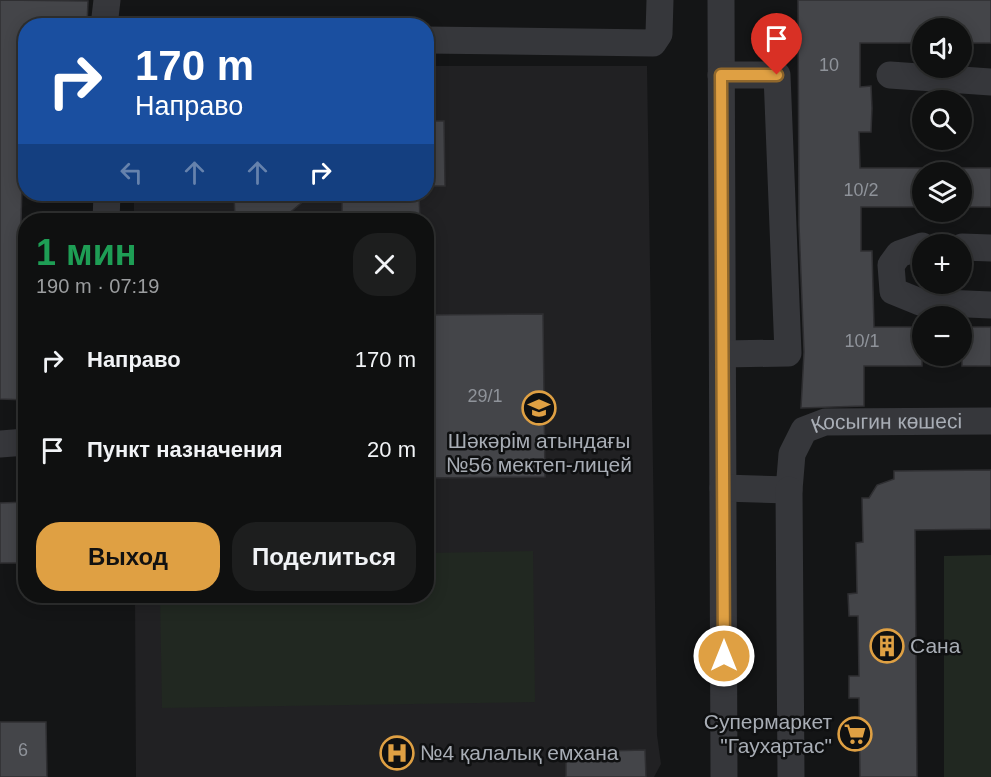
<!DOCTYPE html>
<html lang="ru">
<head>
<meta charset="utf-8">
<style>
	:root { --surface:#0f1010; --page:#1d1e1e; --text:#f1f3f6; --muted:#9b9d9f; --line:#2f3030; --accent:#dfa043 }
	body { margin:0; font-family:Helvetica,sans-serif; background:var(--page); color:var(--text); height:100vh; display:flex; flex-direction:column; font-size:22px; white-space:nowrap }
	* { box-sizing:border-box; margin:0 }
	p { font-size:20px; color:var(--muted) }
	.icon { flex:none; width:33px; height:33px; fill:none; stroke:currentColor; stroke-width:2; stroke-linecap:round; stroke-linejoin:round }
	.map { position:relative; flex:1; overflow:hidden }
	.drawer { position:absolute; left:18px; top:213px; width:416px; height:390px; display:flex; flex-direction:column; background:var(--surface); border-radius:24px; box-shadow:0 3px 15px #0003,0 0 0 2px var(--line) }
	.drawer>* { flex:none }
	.hud { position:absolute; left:18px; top:18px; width:416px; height:183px; border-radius:24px; box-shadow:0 3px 15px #0003,0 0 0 2px var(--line); background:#1a4fa0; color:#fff; overflow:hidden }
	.tools { position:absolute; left:912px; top:18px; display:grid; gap:12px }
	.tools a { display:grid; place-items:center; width:60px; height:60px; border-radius:50%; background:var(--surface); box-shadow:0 3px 15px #0003,0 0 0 2px var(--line); font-size:30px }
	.pin { position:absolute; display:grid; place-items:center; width:51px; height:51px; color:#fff; margin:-62px -26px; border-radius:50% 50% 50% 0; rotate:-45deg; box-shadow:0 0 6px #0007 }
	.pin .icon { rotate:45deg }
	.me { position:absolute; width:66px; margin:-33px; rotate:0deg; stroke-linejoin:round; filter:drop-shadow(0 0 4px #0008) }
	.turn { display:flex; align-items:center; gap:21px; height:126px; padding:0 18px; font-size:27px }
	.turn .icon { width:78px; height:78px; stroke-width:2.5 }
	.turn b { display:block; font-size:42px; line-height:51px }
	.lanes { display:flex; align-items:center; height:57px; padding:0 18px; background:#0003; justify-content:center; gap:30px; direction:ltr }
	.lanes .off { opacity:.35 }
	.round { display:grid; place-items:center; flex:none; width:63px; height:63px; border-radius:24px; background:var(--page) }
	.headline { display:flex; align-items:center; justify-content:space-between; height:102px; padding:0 18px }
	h1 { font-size:36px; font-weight:700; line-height:45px; color:#1e9e55 }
	.action { display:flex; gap:12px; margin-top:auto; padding:12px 18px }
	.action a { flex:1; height:69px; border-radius:24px; background:var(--accent); color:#111; font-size:24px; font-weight:700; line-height:69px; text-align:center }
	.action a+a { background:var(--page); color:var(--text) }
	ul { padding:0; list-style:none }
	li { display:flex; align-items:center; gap:18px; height:90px; padding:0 18px }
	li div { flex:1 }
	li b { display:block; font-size:22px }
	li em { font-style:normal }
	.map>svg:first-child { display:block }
	.built { fill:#212123 }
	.green { fill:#212821 }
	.building { fill:#444549; stroke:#2f2f32; stroke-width:1.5 }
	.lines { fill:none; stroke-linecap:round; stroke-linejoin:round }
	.minor { stroke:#36373b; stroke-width:27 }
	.route-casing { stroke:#91682c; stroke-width:15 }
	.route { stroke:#dfa043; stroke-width:10 }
	.labels { text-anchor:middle; stroke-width:5; stroke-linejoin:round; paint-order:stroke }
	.number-label { font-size:18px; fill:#8f939a }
	.street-label { font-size:21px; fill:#a8adb5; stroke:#0f1011 }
	.poi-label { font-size:21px; fill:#a8adb5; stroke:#0f1011; text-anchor:start }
</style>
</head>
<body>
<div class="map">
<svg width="991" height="777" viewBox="0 0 991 777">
	<rect width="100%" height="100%" fill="#141516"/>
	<polygon class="built" points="426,66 647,66 657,735 661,764 654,777 136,777 135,596 426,596 426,220 134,220 134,194 426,194"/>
	<g class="green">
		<polygon points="533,551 535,702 162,708 160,596 426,596 426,553"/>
		<polygon points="991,555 991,777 944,777 944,556"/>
	</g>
	<g class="building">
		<polygon points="0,0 88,1 87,26 26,26 18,342 26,342 26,400 0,399"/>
		<polygon points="798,0 991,0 991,43 962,43 962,28 922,28 922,43 860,43 860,87 871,86 872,108 871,132 859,132 860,168 922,168 922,207 861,207 861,251 872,251 874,327 922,327 922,366 864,366 864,406 801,408 804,352 799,225"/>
		<polygon points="426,121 444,121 445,186 426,186"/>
		<rect x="962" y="168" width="29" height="39"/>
		<polygon points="234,194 312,194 281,220 235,220"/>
		<polygon points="342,194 419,194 420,220 342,220"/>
		<polygon points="543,314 545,477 426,478 426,315"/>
		<rect x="962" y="327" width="29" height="39"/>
		<polygon points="991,470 991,529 915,530 917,777 860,777 859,698 849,698 849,676 859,676 858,616 849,616 848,594 857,593 856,543 863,542 862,498 869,498 877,485 894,479 894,471"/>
		<polygon points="26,502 26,563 0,563 0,503"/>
		<polygon points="0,722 46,722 47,777 0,777"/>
		<polygon points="645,750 646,777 566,777 566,752"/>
	</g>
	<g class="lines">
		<g class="minor">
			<polyline points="721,0 724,777"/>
			<polyline points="104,26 107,0"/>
			<polyline points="426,40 653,43 659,34 660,0"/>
			<polyline points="721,75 777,75 788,353 723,354"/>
			<polyline points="890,75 991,82"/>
			<polyline points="106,220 107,194"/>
			<polyline points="922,246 899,254 891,265 893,291 920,302 991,305"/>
			<polyline points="962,247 991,248"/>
			<polyline points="0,444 26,442"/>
			<path id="s1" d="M723,488L789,490L792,454L804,430L825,422L991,421"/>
			<polyline points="789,490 791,777"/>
		</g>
	</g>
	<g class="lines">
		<defs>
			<polyline id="route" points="724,656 721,75 777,75"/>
		</defs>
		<use href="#route" class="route-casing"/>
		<use href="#route" class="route"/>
	</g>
	<defs>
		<symbol id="school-ring" viewBox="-11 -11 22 22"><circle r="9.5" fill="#0f1011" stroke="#dfa043" stroke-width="1.5"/><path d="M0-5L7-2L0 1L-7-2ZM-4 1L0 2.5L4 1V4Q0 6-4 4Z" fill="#dfa043"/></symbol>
		<symbol id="building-ring" viewBox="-11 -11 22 22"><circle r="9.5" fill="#0f1011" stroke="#dfa043" stroke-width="1.5"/><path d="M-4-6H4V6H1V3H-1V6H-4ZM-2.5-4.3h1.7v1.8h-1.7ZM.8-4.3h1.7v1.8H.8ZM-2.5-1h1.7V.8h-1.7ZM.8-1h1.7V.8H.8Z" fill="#dfa043"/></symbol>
		<symbol id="supermarket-ring" viewBox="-11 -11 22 22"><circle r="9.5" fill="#0f1011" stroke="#dfa043" stroke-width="1.5"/><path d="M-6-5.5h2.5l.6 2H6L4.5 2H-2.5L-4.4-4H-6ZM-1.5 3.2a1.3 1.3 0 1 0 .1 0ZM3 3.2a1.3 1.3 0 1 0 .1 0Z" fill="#dfa043"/></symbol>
		<symbol id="hospital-ring" viewBox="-11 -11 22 22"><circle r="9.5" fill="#0f1011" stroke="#dfa043" stroke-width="1.5"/><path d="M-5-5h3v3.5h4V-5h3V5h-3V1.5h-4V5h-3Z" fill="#dfa043"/></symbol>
	</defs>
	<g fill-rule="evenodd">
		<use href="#school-ring" x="520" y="389" width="38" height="38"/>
		<use href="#building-ring" x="868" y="627" width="38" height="38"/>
		<use href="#supermarket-ring" x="836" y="715" width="38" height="38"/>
		<use href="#hospital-ring" x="378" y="734" width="38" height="38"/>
	</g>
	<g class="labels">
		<g class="number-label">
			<text x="829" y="71">10</text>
			<text x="861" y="196">10/2</text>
			<text x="862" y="347">10/1</text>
			<text x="485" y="402">29/1</text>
			<text x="23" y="756">6</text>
		</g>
		<g class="street-label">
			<text dy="7" stroke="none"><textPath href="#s1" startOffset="213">Косыгин көшесі</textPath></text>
		</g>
		<g class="poi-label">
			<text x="539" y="448" text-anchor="middle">Шәкәрім атындағы<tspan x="539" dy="24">№56 мектеп-лицей</tspan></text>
			<text x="910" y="653">Сана</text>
			<text x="832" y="729" text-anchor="end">Супермаркет<tspan x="832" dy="24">"Гаухартас"</tspan></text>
			<text x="420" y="760">№4 қалалық емхана</text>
		</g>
	</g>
</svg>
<div class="tools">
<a><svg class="icon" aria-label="sound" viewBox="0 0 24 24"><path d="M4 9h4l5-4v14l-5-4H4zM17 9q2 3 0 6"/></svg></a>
<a><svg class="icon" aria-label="search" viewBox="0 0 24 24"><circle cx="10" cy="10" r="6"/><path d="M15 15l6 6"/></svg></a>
<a><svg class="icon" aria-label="layers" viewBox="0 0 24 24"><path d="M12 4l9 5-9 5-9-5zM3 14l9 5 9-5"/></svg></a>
<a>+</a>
<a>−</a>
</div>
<div class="pin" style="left:777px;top:75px;background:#d93025"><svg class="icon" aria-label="arrive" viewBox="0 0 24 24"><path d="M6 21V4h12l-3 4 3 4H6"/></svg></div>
<svg class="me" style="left:724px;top:656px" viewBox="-20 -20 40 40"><circle r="17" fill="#dfa043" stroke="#fff" stroke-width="3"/><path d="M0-11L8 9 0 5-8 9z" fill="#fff"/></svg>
<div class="hud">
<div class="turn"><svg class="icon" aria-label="right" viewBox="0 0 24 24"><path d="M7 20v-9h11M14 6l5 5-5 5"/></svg><div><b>170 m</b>Направо</div></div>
<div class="lanes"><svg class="icon off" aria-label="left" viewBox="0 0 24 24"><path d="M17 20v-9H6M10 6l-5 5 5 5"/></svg><svg class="icon off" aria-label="ahead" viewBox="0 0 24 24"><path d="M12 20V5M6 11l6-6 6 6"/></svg><svg class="icon off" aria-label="ahead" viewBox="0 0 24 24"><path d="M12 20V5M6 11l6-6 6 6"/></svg><svg class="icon" aria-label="right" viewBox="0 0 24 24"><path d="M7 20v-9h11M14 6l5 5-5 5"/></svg></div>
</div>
<section class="drawer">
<div class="headline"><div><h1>1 мин</h1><p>190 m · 07:19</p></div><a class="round"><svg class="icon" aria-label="close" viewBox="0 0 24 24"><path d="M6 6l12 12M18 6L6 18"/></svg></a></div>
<ul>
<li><svg class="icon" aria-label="right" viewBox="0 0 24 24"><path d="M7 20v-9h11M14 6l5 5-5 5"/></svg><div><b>Направо</b></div><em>170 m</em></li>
<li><svg class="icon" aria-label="arrive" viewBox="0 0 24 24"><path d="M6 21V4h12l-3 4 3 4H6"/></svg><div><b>Пункт назначения</b></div><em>20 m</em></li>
</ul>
<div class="action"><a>Выход</a><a>Поделиться</a></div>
</section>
</div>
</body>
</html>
